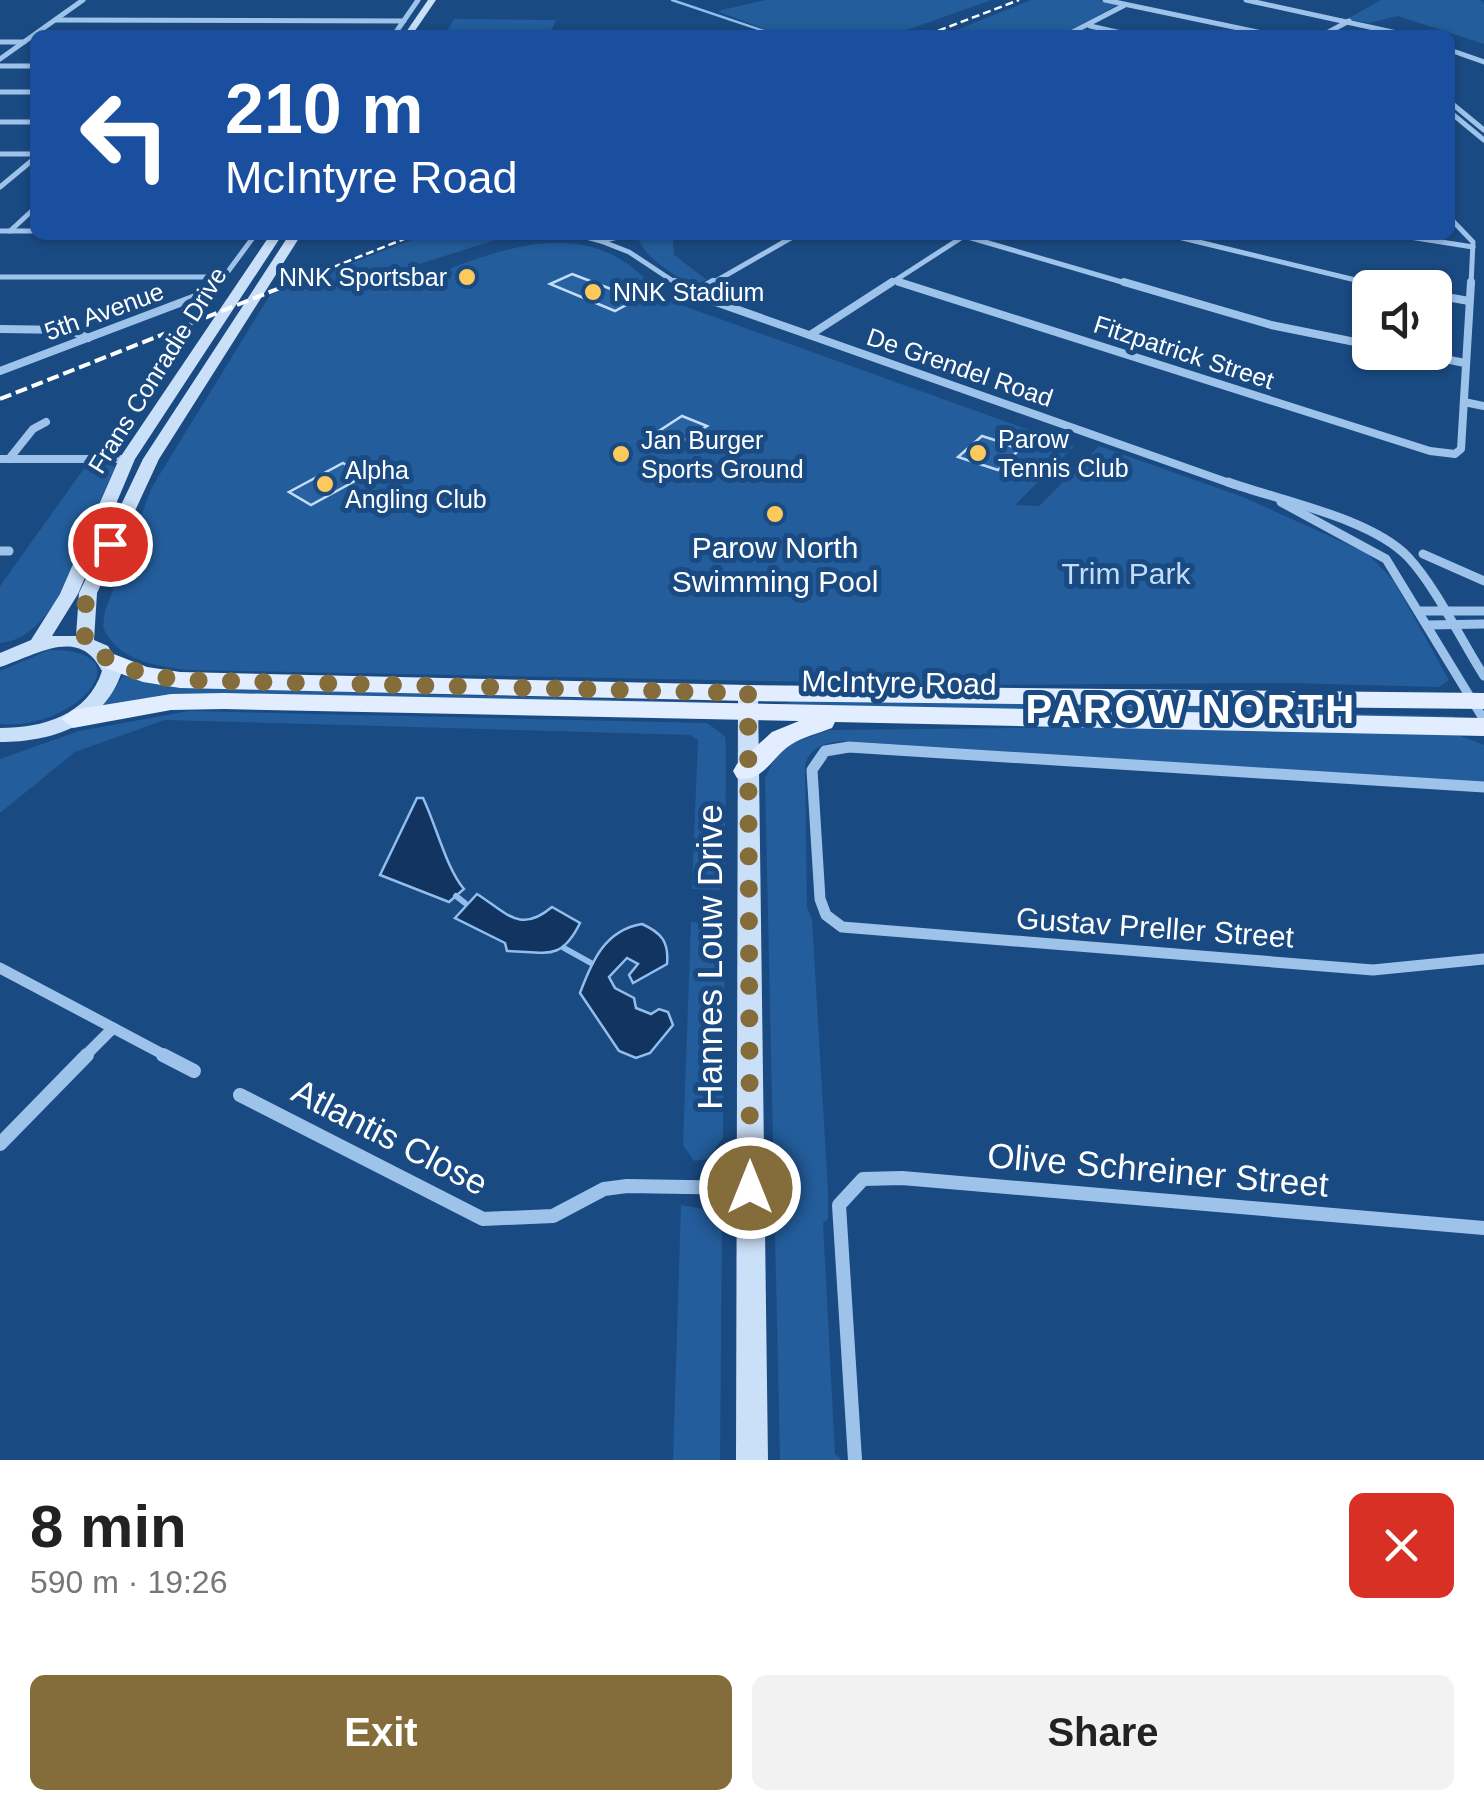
<!DOCTYPE html>
<html lang="en">
<head>
<meta charset="utf-8">
<style>
	:root { --surface:#fff; --page:#f2f2f2; --text:#222; --muted:#767676; --accent:#856d3b }
	body { margin:0; font-family:Helvetica,sans-serif; background:var(--page); color:var(--text); height:100vh; display:flex; flex-direction:column; font-size:38px; white-space:nowrap }
	* { box-sizing:border-box; margin:0 }
	p { font-size:32px; color:var(--muted) }
	.icon { flex:none; width:55px; height:55px; fill:none; stroke:currentColor; stroke-width:2; stroke-linecap:round; stroke-linejoin:round }
	.map { position:relative; height:1460px; overflow:hidden }
	.side { display:flex; flex-direction:column; background:var(--surface); flex:1 }
	.side>* { flex:none }
	.top-card { position:absolute; left:30px; top:30px; width:1425px; height:210px; border-radius:15px; box-shadow:0 2px 8px #0004; background:#1a4fa0; color:#fff; overflow:hidden }
	.fabs { position:absolute; left:1352px; top:270px; display:grid; gap:20px }
	.fabs a { display:grid; place-items:center; width:100px; height:100px; border-radius:15px; background:var(--surface); box-shadow:0 2px 8px #0004; font-size:50px }
	.pin { position:absolute; display:grid; place-items:center; width:85px; height:85px; color:#fff; margin:-42px; border:5px solid #fff; border-radius:50%; box-shadow:0 2px 10px #0007 }
	.me { position:absolute; width:110px; margin:-55px; rotate:0deg; stroke-linejoin:round; filter:drop-shadow(0 0 8px #0008) }
	.turn { display:flex; align-items:center; gap:35px; height:210px; padding:0 30px; font-size:45px }
	.turn .icon { width:130px; height:130px; stroke-width:2.5 }
	.turn b { display:block; font-size:70px; line-height:85px }
	.round { display:grid; place-items:center; flex:none; width:105px; height:105px; border-radius:15px; background:var(--page) }
	.summary { display:flex; align-items:center; justify-content:space-between; height:170px; padding:0 30px }
	h1 { font-size:60px; font-weight:600; line-height:75px }
	.button { display:flex; gap:20px; margin-top:auto; padding:20px 30px }
	.button a { flex:1; height:115px; border-radius:15px; background:var(--accent); color:#fff; font-size:40px; font-weight:600; line-height:115px; text-align:center }
	.button a+a { background:var(--page); color:var(--text) }
	.map>svg:first-child { display:block }
	.green { fill:#235d9b }
	.water { fill:#113560; stroke:#91beed; stroke-width:2.5 }
	.lines { fill:none; stroke-linecap:round; stroke-linejoin:round }
	.stream-far1 { stroke:#91beed; stroke-width:2.5 }
	.stream { stroke:#91beed; stroke-width:6 }
	.building { fill:#2962a0; stroke:#c3ddf8; stroke-width:2.5 }
	.street-far4 { stroke:#9ec3eb; stroke-width:5 }
	.street-far3 { stroke:#9ec3eb; stroke-width:8 }
	.street-far2 { stroke:#9ec3eb; stroke-width:9 }
	.street-far1 { stroke:#9ec3eb; stroke-width:11 }
	.street { stroke:#9ec3eb; stroke-width:14 }
	.secondary { fill:#cadff8; fill-rule:evenodd }
	.primary { fill:#e2eeff; fill-rule:evenodd }
	.rail-far1 { stroke:#fff; stroke-width:2.5; stroke-dasharray:8 4; stroke-linecap:butt }
	.rail { stroke:#fff; stroke-width:4; stroke-dasharray:12 5; stroke-linecap:butt }
	.route { stroke:#856d3b; stroke-width:18; stroke-dasharray:0 32.4 }
	.poi-dot { fill:#fdc95a; stroke:#1a4a82; stroke-width:4 }
	.labels { text-anchor:middle; stroke-width:10; stroke-linejoin:round; paint-order:stroke }
	.far-poi-label { font-size:25px; fill:#fff; stroke:#1a4a82; text-anchor:start }
	.far-street-label { font-size:25px; fill:#fff; stroke:#1a4a82 }
	.poi-label { font-size:30px; fill:#fff; stroke:#1a4a82 }
	.park-label { font-size:30px; fill:#c3ddf8; stroke:#1a4a82 }
	.street-label { font-size:30px; fill:#fff; stroke:#1a4a82 }
	.near-street-label { font-size:35px; fill:#fff; stroke:#1a4a82 }
	.district-label { font-size:40px; font-weight:bold; letter-spacing:2.5px; fill:#fff; stroke:#1a4a82 }
</style>
</head>
<body>
<div class="map">
<svg width="1484" height="1460" viewBox="0 0 1484 1460">
	<rect width="100%" height="100%" fill="#1a4a82"/>
	<g class="green">
		<polygon points="766,0 992,0 892,35 780,35 717,11"/>
		<polygon points="1031,0 1098,0 1117,5 1062,35 944,35"/>
		<polygon points="1381,0 1480,0 1484,3 1484,44 1398,16 1369,23 1347,19"/>
		<polygon points="454,19 455,19 556,20 549,35 445,35"/>
		<path d="M424,235H511L385,275L403,286C469,263 556,217 623,261C640,272 655,288 670,301L1074,446L1015,505L1039,506L1099,446L1243,497L1367,553L1394,581L1449,680L1439,687L1289,683L976,685L191,670C159,667 116,661 103,627L105,611L152,487L270,295Z"/>
		<path d="M637,235H673L674,255L707,280L694,285C675,277 642,256 637,235Z"/>
		<path d="M88,463H109L115,468C89,517 63,639 0,643V586Z"/>
		<path d="M49,650C150,649 73,732 0,724V671Z"/>
		<polygon points="123,676 175,687 711,702 102,707"/>
		<polygon points="803,699 1284,706 1363,714 1453,716 1456,719 777,705"/>
		<polygon points="189,711 707,723 725,736 726,744 725,878 719,890 692,889 698,740 690,735 165,720 75,752 0,813 0,759 79,731"/>
		<path d="M1097,727L1458,735L1484,745V782L844,741C826,742 810,747 805,765L807,907L812,920L828,1190V1219L823,1223L835,1454L842,1460H780L765,778L780,747L830,730Z"/>
		<polygon points="691,922 718,925 725,934 723,1138 707,1159 694,1161 683,1145"/>
		<polygon points="681,1205 710,1210 722,1224 720,1460 673,1460"/>
	</g>
	<g class="water">
		<path d="M417,798H423C436,825 447,870 464,889L449,902L380,875Z"/>
		<path d="M477,894C507,913 520,934 552,907L580,923C561,962 546,952 507,951L505,943L455,918Z"/>
		<path d="M642,924C662,933 669,942 667,964L633,983L629,975L638,964L627,958L609,977L615,988L634,998L636,1008L651,1014L659,1009L668,1012L673,1025L650,1053L636,1058L619,1051L580,993C592,961 605,930 642,924Z"/>
	</g>
	<g class="lines">
		<polyline class="stream-far1" points="672,0 776,35"/>
		<g class="stream">
			<polyline points="456,896 465,903"/>
			<polyline points="564,948 591,963"/>
		</g>
	</g>
	<g class="building">
		<polygon points="572,274 637,299 615,311 550,284"/>
		<polygon points="682,416 707,426 668,450 645,440"/>
		<polygon points="982,436 1004,443 1019,450 998,470 958,457"/>
		<polygon points="343,463 364,476 311,505 289,492"/>
	</g>
	<g class="lines">
		<g class="street-far4">
			<polyline points="1105,0 1272,35"/>
			<polyline points="1246,0 1406,35"/>
			<polyline points="56,20 404,21"/>
			<polyline points="1090,26 1130,35"/>
			<polyline points="394,35 418,0"/>
			<polyline points="1067,35 1125,5"/>
			<polyline points="1323,35 1349,21"/>
			<polyline points="0,42 24,42"/>
			<polyline points="1450,50 1484,62"/>
			<polyline points="0,59 83,0"/>
			<polyline points="0,66 35,66"/>
			<polyline points="0,92 35,92"/>
			<polyline points="1450,102 1484,130"/>
			<polyline points="1450,112 1484,140"/>
			<polyline points="0,122 35,122"/>
			<polyline points="0,154 35,154"/>
			<polyline points="0,187 35,158"/>
			<polyline points="1450,218 1473,242 1471,285"/>
			<polyline points="0,231 35,231"/>
			<polyline points="10,231 35,208"/>
			<polyline points="579,235 601,241 626,235"/>
			<polyline points="961,235 1132,285"/>
			<polyline points="1170,235 1376,285"/>
			<polyline points="1397,235 1473,247"/>
			<polyline points="601,241 629,252 679,285"/>
			<polyline points="0,277 226,277"/>
			<polyline points="895,281 907,285"/>
			<polyline points="218,285 255,235"/>
			<polyline points="709,285 796,235"/>
			<polyline points="888,285 964,236"/>
		</g>
		<g class="street-far3">
			<polyline points="675,282 707,299 1235,485"/>
			<polyline points="899,282 1430,451 1455,454 1461,449 1471,282"/>
			<polyline points="1124,282 1271,325 1370,345"/>
			<polyline points="1363,282 1393,288"/>
			<polyline points="693,294 713,282"/>
			<polyline points="1435,295 1469,301"/>
			<polyline points="0,329 69,330 88,338"/>
			<polyline points="810,335 892,282"/>
			<polyline points="1409,352 1465,363"/>
			<polyline points="0,371 214,290 220,282"/>
			<polyline points="1464,402 1484,406"/>
			<polyline points="0,459 127,459"/>
			<polyline points="9,459 33,429 46,422"/>
		</g>
		<g class="street-far2">
			<path d="M1228,482C1278,500 1371,518 1408,557C1436,587 1461,640 1484,676"/>
			<polyline points="1281,502 1386,559 1484,720"/>
			<polyline points="0,551 9,551"/>
			<polyline points="1423,554 1484,581"/>
			<polyline points="1420,611 1484,611"/>
			<polyline points="1428,625 1484,624"/>
		</g>
		<g class="street-far1">
			<polyline points="1484,787 849,747 825,751 812,770 820,899 826,915 842,927 1373,970 1484,959"/>
			<polyline points="0,968 168,1057"/>
			<polyline points="84,1057 113,1028"/>
		</g>
		<g class="street">
			<polyline points="163,1055 194,1071"/>
			<polyline points="240,1095 483,1219 553,1216 604,1189 627,1186 746,1188"/>
			<polyline points="0,1144 87,1055"/>
			<polyline points="855,1460 839,1205 863,1179 902,1178 1484,1228"/>
		</g>
		<g class="secondary">
			<polygon points="428,0 436,0 412,35 404,35"/>
			<path d="M270,235H282L135,459L78,594L52,636H76L79,593L143,459L289,235H301L159,459L97,593L94,640L108,646L122,671C105,725 52,742 0,742V728C43,728 88,715 102,671C79,625 35,656 0,667V653L31,640L60,594L119,459Z"/>
			<polygon points="748,686 758,693 768,1460 736,1460 738,693"/>
		</g>
		<g class="primary">
			<polygon points="111,653 147,667 180,672 748,685 1484,693 1484,709 748,701 180,688 143,682 103,667 99,661 103,655"/>
			<path d="M224,693L1484,718V736L835,722L832,728C819,733 803,737 792,744C773,755 762,785 737,778L733,771L737,764L772,732L799,721L224,709L171,710L73,728L61,719L73,710L171,694Z"/>
		</g>
		<g class="rail-far1">
			<polyline points="927,35 1019,0"/>
			<polyline points="288,285 414,235"/>
		</g>
		<polyline class="rail" points="0,399 295,282"/>
	</g>
	<g class="lines">
		<polyline class="route" points="110,544 84,608 85,644 111,661 143,674 180,680 748,693 750,1188"/>
	</g>
	<g class="poi-dot">
		<circle cx="467" cy="277" r="10"/>
		<circle cx="593" cy="292" r="10"/>
		<circle cx="978" cy="453" r="10"/>
		<circle cx="621" cy="454" r="10"/>
		<circle cx="325" cy="484" r="10"/>
		<circle cx="775" cy="514" r="10"/>
	</g>
	<g class="labels">
		<g class="far-poi-label">
			<text x="447" y="286" text-anchor="end">NNK Sportsbar</text>
			<text x="613" y="301">NNK Stadium</text>
			<text x="998" y="448">Parow<tspan x="998" dy="29">Tennis Club</tspan></text>
			<text x="641" y="449">Jan Burger<tspan x="641" dy="29">Sports Ground</tspan></text>
			<text x="345" y="479">Alpha<tspan x="345" dy="29">Angling Club</tspan></text>
		</g>
		<g class="far-street-label">
			<text transform="translate(104 311) rotate(-20)" y="9">5th Avenue</text>
			<text transform="translate(1184 352) rotate(18)" y="9">Fitzpatrick Street</text>
			<text transform="translate(960 367) rotate(19)" y="9">De Grendel Road</text>
			<text transform="translate(157 370) rotate(-58)" y="9">Frans Conradie Drive</text>
		</g>
		<g class="poi-label">
			<text x="775" y="558">Parow North<tspan x="775" dy="34">Swimming Pool</tspan></text>
		</g>
		<g class="park-label">
			<text x="1126" y="584">Trim Park</text>
		</g>
		<g class="street-label">
			<text transform="translate(899 683) rotate(1)" y="10">McIntyre Road</text>
			<text transform="translate(1155 928) rotate(4)" y="10">Gustav Preller Street</text>
		</g>
		<g class="near-street-label">
			<text transform="translate(710 957) rotate(-90)" y="12">Hannes Louw Drive</text>
			<text transform="translate(390 1137) rotate(27)" y="12">Atlantis Close</text>
			<text transform="translate(1158 1170) rotate(5)" y="12">Olive Schreiner Street</text>
		</g>
		<g class="district-label">
			<text x="1191" y="723">PAROW NORTH</text>
		</g>
	</g>
</svg>
<div class="fabs">
<a><svg class="icon" aria-label="sound" viewBox="0 0 24 24"><path d="M4 9h4l5-4v14l-5-4H4zM17 9q2 3 0 6"/></svg></a>
</div>
<div class="pin" style="left:110px;top:544px;background:#d93025"><svg class="icon" aria-label="arrive" viewBox="0 0 24 24"><path d="M6 21V4h12l-3 4 3 4H6"/></svg></div>
<svg class="me" style="left:750px;top:1188px" viewBox="-20 -20 40 40"><circle r="17" fill="#856d3b" stroke="#fff" stroke-width="3"/><path d="M0-11L8 9 0 5-8 9z" fill="#fff"/></svg>
<div class="top-card">
<div class="turn"><svg class="icon" aria-label="left" viewBox="0 0 24 24"><path d="M17 20v-9H6M10 6l-5 5 5 5"/></svg><div><b>210 m</b>McIntyre Road</div></div>
</div>
</div>
<section class="side">
<div class="summary"><div><h1>8 min</h1><p>590 m · 19:26</p></div><a class="round" style="background:#d93025;color:#fff"><svg class="icon" aria-label="close" viewBox="0 0 24 24"><path d="M6 6l12 12M18 6L6 18"/></svg></a></div>
<div class="button"><a>Exit</a><a>Share</a></div>
</section>
</body>
</html>
